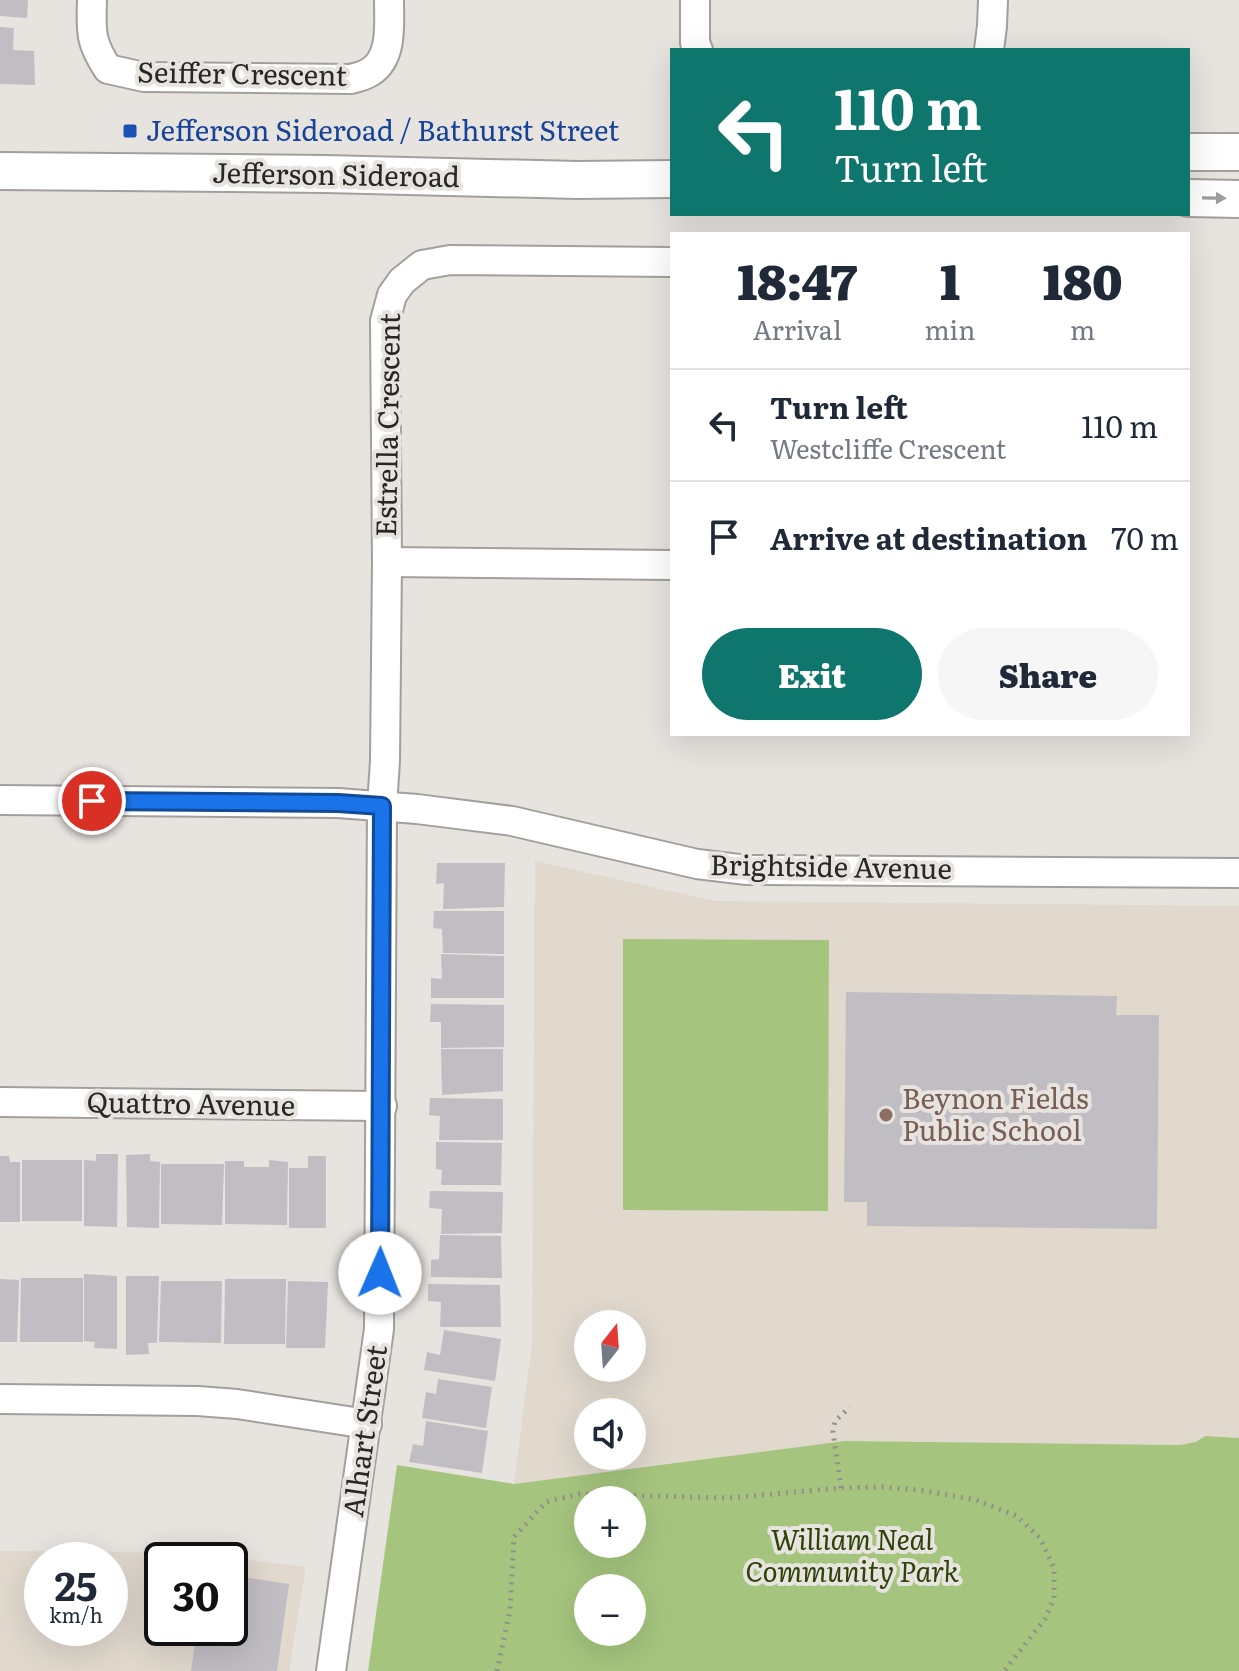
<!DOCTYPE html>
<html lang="en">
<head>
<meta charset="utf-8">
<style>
	:root { --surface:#fff; --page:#f6f6f7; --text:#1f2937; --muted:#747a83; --line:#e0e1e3; --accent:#0f766e }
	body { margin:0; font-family:Literata,serif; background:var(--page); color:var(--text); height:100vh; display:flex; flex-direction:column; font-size:30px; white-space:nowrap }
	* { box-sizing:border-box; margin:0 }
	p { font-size:26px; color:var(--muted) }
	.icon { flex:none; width:44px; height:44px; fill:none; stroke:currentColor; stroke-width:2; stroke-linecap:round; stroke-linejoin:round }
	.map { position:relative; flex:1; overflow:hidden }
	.details { position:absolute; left:670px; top:232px; width:520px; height:504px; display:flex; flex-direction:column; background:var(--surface); border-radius:0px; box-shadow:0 8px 32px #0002 }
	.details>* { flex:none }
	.top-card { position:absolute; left:670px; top:48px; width:520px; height:168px; border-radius:0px; box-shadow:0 8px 32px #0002; background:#0f766e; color:#fff; overflow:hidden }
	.needle { width:52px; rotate:17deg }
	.tools { position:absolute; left:574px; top:1310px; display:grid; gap:16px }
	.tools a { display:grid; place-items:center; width:72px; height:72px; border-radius:50%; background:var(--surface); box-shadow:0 8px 32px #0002; font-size:40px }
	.speed { position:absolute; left:24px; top:1542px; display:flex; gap:16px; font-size:40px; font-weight:700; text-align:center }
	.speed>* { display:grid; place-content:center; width:104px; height:104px; border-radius:50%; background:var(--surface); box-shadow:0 8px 32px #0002; line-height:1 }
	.speed small { font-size:20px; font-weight:400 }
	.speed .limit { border:4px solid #111; border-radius:12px; background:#fff; color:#111 }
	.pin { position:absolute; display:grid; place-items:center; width:68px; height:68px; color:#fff; margin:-34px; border:4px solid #fff; border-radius:50%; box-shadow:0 2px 8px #0007 }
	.me { position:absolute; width:88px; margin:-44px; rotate:1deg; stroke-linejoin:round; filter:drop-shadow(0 0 6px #0008) }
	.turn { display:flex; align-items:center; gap:28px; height:168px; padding:0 32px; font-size:36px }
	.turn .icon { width:104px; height:104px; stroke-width:2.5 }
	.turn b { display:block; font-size:56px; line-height:68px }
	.eta { display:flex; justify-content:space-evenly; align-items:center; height:136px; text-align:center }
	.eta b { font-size:48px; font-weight:800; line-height:56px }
	.button { display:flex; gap:16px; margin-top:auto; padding:16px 32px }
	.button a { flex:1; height:92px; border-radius:48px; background:var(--accent); color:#fff; font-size:32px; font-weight:800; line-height:92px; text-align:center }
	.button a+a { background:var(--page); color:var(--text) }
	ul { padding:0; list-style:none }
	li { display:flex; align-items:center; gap:24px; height:112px; padding:0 32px; border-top:2px solid var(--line) }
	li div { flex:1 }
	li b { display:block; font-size:30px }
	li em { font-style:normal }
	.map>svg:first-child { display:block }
	.built { fill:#e1d9ce; fill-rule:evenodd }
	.green { fill:#a5c57e; fill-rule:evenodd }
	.building { fill:#c0bec3 }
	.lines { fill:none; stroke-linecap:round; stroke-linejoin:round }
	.minor-casing { stroke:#a39f9b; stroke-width:32 }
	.tertiary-casing { stroke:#a39f9b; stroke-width:40 }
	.path { stroke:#928f8c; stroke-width:5; stroke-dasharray:2 6; stroke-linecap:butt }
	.minor { stroke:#fff; stroke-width:28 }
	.tertiary { stroke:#fff; stroke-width:36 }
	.oneway { fill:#9e9e9d }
	.route-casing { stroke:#114b97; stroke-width:20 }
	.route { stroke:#1a73e8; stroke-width:14 }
	.transit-dot { fill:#1a4fb4; stroke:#e7e3df; stroke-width:3 }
	.education-dot { fill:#8d6e63; stroke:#e7e3df; stroke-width:3 }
	.labels { text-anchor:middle; stroke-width:8; stroke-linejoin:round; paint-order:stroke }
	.street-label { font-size:28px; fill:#282725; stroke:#e7e3df }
	.transit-label { font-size:28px; fill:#164399; stroke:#e7e3df; text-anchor:start }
	.education-label { font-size:28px; fill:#785e54; stroke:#e7e3df; text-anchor:start }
	.park-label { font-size:28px; font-style:italic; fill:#2d4307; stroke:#e7e3df }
</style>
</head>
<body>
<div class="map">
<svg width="1239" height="1671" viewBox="0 0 1239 1671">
	<rect width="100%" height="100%" fill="#e7e3df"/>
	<g class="built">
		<path d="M535,861L715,901L1239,906V1438L1205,1436L1196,1442L1180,1445L845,1441L514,1484L532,1343ZM588,1324H632V1368H588ZM588,1412H632V1456H588Z"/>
		<path d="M0,1551L188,1552L306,1567L289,1671H0ZM42,1560H110V1628H42ZM162,1560H230V1628H162Z"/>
	</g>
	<g class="green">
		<polygon points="623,939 829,940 828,1211 623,1210"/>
		<path d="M1205,1436L1239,1438V1671H368L397,1465L514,1484L845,1441L1180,1445L1196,1442ZM588,1500H632V1544H588ZM588,1588H632V1632H588Z"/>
	</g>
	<g class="building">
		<polygon points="0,0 28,0 27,18 0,16"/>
		<polygon points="0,27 14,28 13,50 34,51 35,85 0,84"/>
		<polygon points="437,863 505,863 504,907 443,909 444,883 436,884"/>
		<polygon points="434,911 504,911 504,954 443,953 442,929 433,928"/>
		<polygon points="441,954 504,956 504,998 431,998 431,978 442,979"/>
		<polygon points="846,992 1117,996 1116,1015 1159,1015 1157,1229 867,1226 867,1202 844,1202"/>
		<polygon points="431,1004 504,1005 504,1047 441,1048 441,1022 430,1022"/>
		<polygon points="441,1049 503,1049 503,1091 442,1095"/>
		<polygon points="430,1098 503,1099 503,1140 439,1140 440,1116 429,1115"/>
		<polygon points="436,1142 502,1143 501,1185 441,1185 442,1170 436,1169"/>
		<polygon points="96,1154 118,1154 117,1227 84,1226 84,1160 96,1161"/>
		<polygon points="150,1154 150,1161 160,1162 159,1228 127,1227 126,1155"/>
		<polygon points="0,1156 9,1156 10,1162 20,1162 20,1222 0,1222"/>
		<polygon points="308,1156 326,1156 326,1228 289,1228 289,1168 308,1168"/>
		<rect x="22" y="1160" width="60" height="61"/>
		<polygon points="269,1160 288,1162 287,1225 225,1224 225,1161 244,1161 244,1167 269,1167"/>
		<polygon points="161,1164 224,1164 222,1225 161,1224"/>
		<polygon points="430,1191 503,1192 502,1233 441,1234 442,1209 429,1208"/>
		<polygon points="440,1235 501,1236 502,1278 431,1277 431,1260 439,1259"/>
		<polygon points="84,1274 117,1276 117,1349 94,1348 95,1342 84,1341"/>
		<polygon points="126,1276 159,1276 157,1343 148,1343 149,1354 126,1355"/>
		<polygon points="21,1278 83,1278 83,1342 20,1342"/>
		<polygon points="0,1279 19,1280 17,1342 0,1342"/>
		<polygon points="225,1279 286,1279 285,1344 224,1344"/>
		<polygon points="161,1281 222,1281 221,1343 159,1342"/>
		<polygon points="288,1281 328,1282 325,1348 286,1348"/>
		<polygon points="428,1284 500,1285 501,1327 440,1327 441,1302 428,1301"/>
		<polygon points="444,1330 501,1339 495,1381 424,1370 427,1352 440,1355"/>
		<polygon points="438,1379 492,1387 486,1428 422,1418 426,1392 436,1394"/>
		<polygon points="426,1421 488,1431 482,1473 409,1462 413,1444 423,1446"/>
		<polygon points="230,1575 289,1584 277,1671 191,1671 197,1628 230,1628"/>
	</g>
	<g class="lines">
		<defs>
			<g id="minor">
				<path d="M92,0C91,32 90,42 108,69L144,77L351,79C357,77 364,76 370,72C393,58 389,24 389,0"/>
				<polyline points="695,0 695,43 698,50"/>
				<polyline points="989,50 992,26 993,0"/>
				<polyline points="387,562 672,565"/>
				<polyline points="0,800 338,803 417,809 512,821 697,864 747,870 1239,873"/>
				<polyline points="0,1102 382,1106"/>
				<polyline points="0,1399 198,1401 237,1404 367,1424"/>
				<polyline points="331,1671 379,1329 382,806 385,761 387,562 385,321 392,295 402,281 422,265 450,260 672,262"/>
			</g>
			<g id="tertiary">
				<polyline points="1188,152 1239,152"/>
				<polyline points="0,171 325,174 578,180 672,179"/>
				<polyline points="1188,198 1239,199"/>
			</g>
		</defs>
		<use href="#minor" class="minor-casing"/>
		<use href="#tertiary" class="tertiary-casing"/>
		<g class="path">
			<polyline points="841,1488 833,1432 835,1421 850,1407"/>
			<polyline points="497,1671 510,1610 514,1537 546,1502 579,1494 728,1498 841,1488 882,1487 919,1490 976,1500 1017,1516 1040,1538 1054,1568 1054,1598 1045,1619 1004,1671"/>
		</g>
		<use href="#minor" class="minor"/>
		<use href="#tertiary" class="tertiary"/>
	</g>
	<defs><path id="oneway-solid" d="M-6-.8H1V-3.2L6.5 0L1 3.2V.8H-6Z" transform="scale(2)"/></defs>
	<use class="oneway" href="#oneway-solid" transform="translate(1214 198) rotate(1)"/>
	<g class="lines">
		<defs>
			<polyline id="route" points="92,801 338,803 382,806 380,1273"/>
		</defs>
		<use href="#route" class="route-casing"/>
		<use href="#route" class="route"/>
	</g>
	<rect class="transit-dot" x="122" y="123" width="16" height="16" rx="4"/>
	<circle class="education-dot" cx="886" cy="1115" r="8"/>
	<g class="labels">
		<g class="street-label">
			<text transform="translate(242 74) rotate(1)" y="10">Seiffer Crescent</text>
			<text transform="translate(336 175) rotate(1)" y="10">Jefferson Sideroad</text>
			<text transform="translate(388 425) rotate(-89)" y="10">Estrella Crescent</text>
			<text transform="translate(831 867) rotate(1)" y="10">Brightside Avenue</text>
			<text transform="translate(191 1104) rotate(1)" y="10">Quattro Avenue</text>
			<text transform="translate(365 1431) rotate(-82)" y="10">Alhart Street</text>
		</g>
		<g class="transit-label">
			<text x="146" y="141">Jefferson Sideroad / Bathurst Street</text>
		</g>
		<g class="education-label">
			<text x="902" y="1109">Beynon Fields<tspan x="902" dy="32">Public School</tspan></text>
		</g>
		<g class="park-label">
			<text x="852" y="1550">William Neal<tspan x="852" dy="32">Community Park</tspan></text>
		</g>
	</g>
</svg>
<div class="tools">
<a><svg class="needle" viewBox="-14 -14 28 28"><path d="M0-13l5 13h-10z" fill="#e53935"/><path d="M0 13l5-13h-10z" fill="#747a83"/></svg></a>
<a><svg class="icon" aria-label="sound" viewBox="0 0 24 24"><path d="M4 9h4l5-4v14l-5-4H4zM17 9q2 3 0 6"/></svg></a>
<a>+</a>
<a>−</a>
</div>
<div class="speed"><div>25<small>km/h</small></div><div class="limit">30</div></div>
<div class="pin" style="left:92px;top:801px;background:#d93025"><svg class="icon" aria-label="arrive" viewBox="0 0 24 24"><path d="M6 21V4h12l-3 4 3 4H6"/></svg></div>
<svg class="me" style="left:380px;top:1273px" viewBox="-20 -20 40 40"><circle r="19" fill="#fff"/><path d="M0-13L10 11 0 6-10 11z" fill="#1a73e8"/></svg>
<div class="top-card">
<div class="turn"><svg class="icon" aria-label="left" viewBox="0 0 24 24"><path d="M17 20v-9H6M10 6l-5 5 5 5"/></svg><div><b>110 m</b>Turn left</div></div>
</div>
<section class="details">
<div class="eta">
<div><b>18:47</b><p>Arrival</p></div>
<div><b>1</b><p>min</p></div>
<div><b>180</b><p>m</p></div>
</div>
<ul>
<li><svg class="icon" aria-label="left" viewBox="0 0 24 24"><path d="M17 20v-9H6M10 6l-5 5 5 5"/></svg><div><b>Turn left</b><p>Westcliffe Crescent</p></div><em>110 m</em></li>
<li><svg class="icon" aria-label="arrive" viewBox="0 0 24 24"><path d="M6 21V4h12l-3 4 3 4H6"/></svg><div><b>Arrive at destination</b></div><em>70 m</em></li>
</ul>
<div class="button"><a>Exit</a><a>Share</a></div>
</section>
</div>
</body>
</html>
